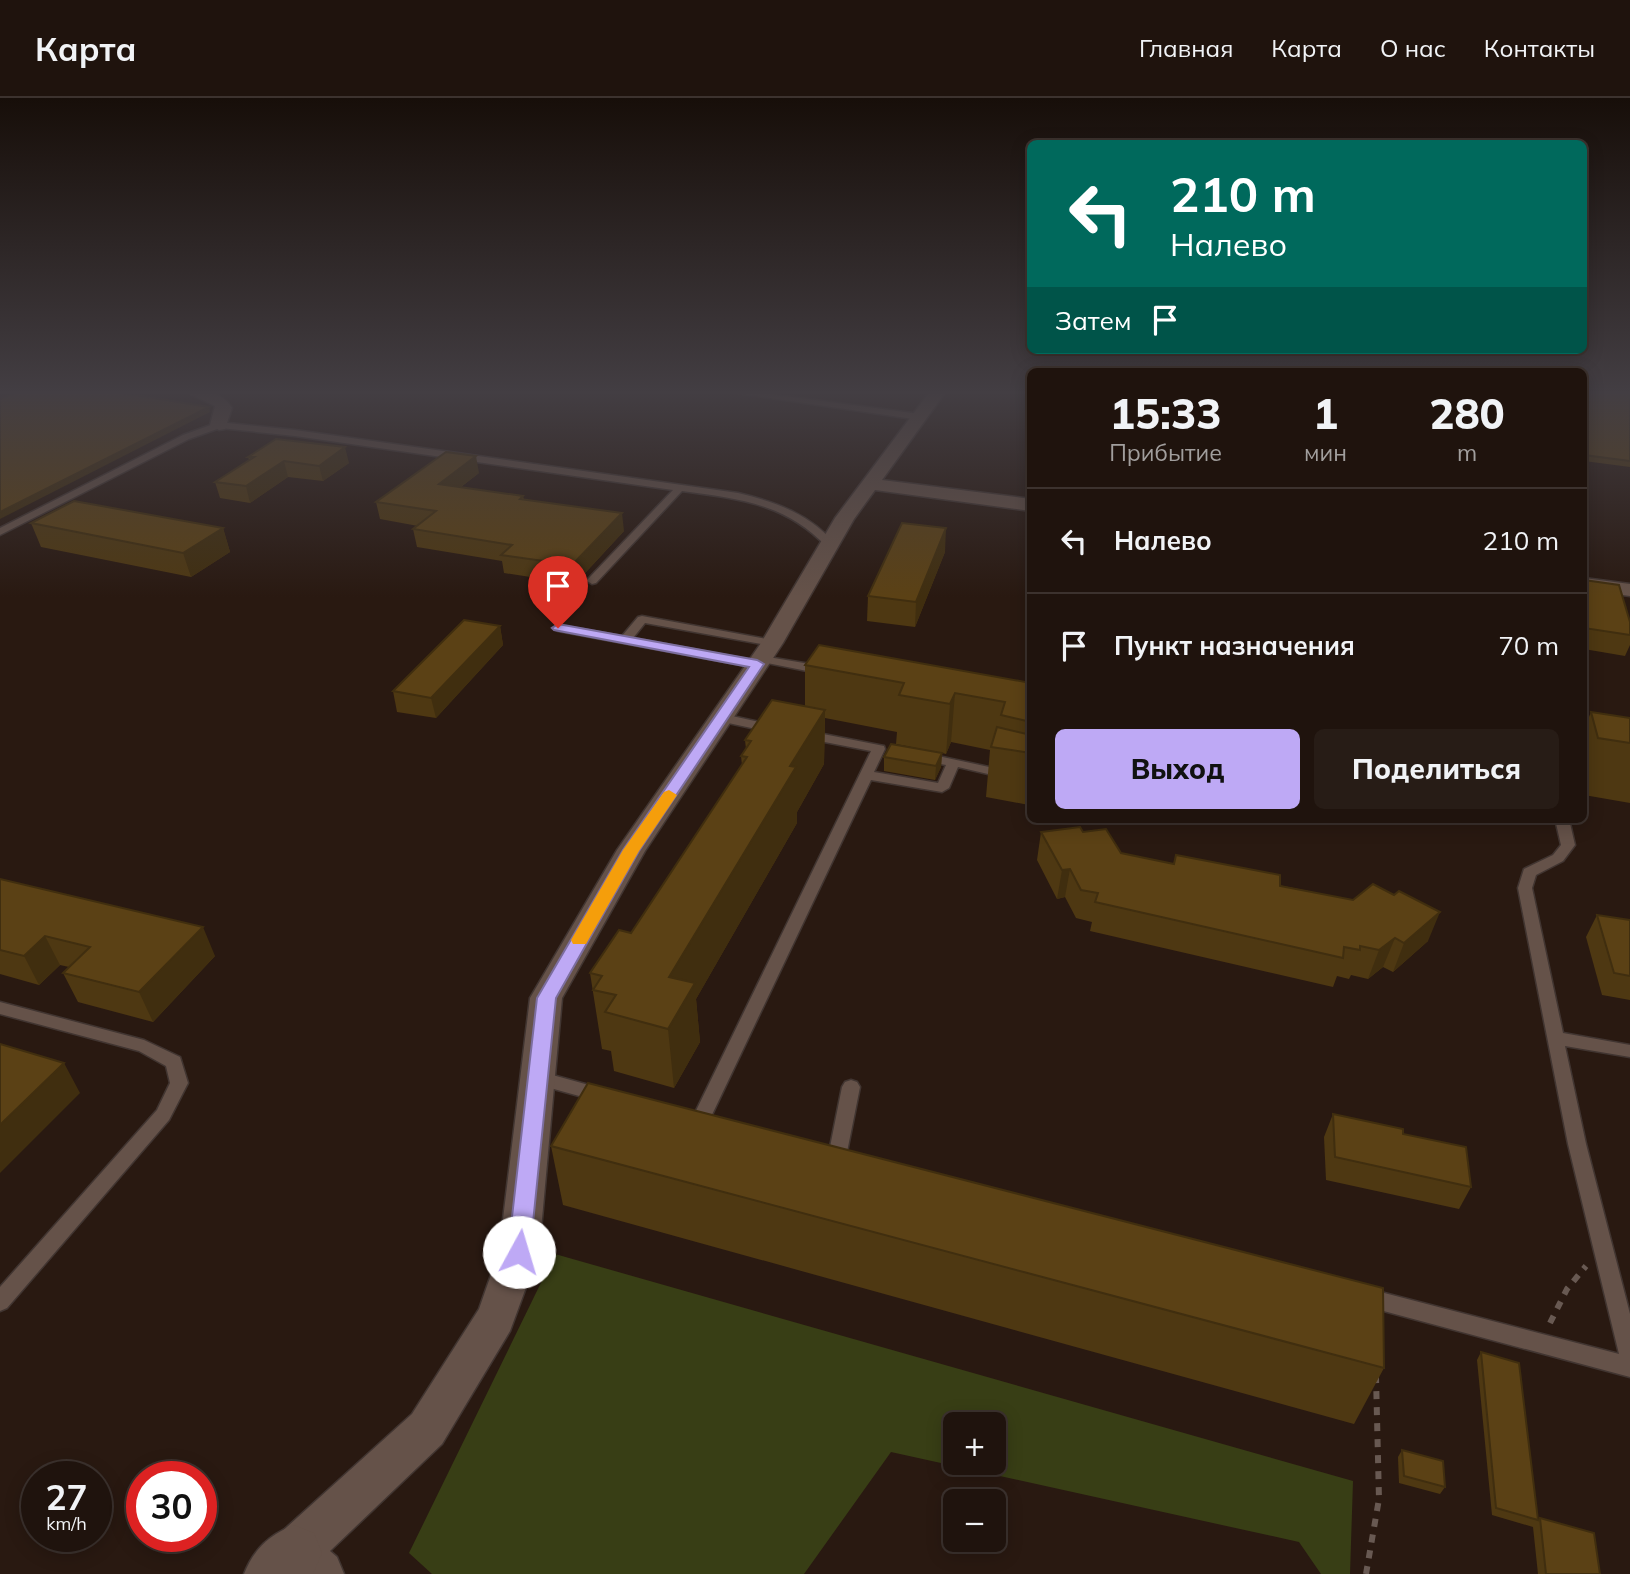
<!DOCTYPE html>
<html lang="ru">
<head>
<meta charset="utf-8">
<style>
	:root { --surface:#1f130d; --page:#271c16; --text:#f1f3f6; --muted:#a19e9d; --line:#3c322e; --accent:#bea9f5 }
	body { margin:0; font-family:Mulish,sans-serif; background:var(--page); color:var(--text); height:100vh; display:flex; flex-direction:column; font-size:26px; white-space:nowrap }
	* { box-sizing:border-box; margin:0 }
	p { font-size:23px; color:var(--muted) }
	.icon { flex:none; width:38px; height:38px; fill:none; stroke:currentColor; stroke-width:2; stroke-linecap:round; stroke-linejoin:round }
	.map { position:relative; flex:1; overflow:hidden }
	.details { position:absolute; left:1027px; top:270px; width:560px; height:455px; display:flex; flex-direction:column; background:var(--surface); border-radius:10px; box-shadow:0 4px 18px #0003,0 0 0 2px var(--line) }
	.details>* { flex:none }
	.banner { position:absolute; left:1027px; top:42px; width:560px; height:214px; border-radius:10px; box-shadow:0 4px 18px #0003,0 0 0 2px var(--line); background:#00695c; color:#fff; overflow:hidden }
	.buttons { position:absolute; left:943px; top:1314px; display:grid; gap:14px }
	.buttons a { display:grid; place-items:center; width:63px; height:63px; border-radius:10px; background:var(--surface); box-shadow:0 4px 18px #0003,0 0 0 2px var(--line); font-size:35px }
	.speed { position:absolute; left:21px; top:1363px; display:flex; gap:14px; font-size:35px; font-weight:700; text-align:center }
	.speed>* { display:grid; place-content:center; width:91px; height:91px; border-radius:50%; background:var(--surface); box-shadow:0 4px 18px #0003,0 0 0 2px var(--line); line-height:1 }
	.speed small { font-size:18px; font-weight:400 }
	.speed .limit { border:10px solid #d22; background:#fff; color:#111 }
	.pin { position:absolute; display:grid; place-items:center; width:60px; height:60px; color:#fff; margin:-72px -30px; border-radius:50% 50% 50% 0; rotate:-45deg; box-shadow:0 0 7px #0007 }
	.pin .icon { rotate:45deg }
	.me { position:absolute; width:77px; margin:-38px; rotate:6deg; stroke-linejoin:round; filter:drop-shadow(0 0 5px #0008) }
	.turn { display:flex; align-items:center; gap:24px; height:147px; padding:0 28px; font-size:32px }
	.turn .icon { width:91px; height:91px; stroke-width:2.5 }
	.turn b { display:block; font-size:49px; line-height:60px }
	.then { display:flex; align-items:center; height:66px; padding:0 28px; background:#0003; gap:14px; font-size:26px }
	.eta { display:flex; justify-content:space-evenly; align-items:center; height:119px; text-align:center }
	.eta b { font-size:42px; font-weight:800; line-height:49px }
	.cta { display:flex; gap:14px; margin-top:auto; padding:14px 28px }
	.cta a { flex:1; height:80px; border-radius:10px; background:var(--accent); color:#111; font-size:28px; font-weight:800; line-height:80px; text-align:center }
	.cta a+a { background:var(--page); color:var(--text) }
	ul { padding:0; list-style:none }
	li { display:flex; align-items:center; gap:21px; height:105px; padding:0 28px; border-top:2px solid var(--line) }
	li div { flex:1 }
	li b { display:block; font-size:26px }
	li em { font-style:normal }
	header { display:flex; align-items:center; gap:42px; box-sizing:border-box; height:98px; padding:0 35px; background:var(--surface); border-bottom:2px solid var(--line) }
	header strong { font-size:33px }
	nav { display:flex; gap:38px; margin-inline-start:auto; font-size:24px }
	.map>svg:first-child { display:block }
	.green { fill:#383e15; fill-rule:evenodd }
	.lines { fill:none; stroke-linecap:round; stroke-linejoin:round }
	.service-casing { stroke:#413531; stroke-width:3 }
	.minor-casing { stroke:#413531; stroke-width:3 }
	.tertiary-casing { stroke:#413531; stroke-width:3 }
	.path { stroke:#685952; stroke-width:6; stroke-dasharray:8 8; stroke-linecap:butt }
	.service { fill:#655249; fill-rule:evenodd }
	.minor { fill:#655249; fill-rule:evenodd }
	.tertiary { fill:#655249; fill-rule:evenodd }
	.wall { fill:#4e3812 }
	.shaded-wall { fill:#402e0f }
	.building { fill:#5b4115; stroke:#402e0f; stroke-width:2 }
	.route { fill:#bea9f5; stroke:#7c6e9f; stroke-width:2 }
	.slow { fill:#f59e0b }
</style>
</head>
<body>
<header>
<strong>Карта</strong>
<nav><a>Главная</a><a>Карта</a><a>О нас</a><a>Контакты</a></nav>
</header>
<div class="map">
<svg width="1630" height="1476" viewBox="0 0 1630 1476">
	<rect width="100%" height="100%" fill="#291911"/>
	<path class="green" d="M555,1156L1353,1383L1350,1476H1321L1299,1444L891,1354L804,1476H432L409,1455ZM956,1326H994V1365H956Z"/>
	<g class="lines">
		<defs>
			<g id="service">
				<polygon points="716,292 740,292 920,316 924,319 920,322"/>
				<path d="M219,324L295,332L738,395C776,404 810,416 836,447L827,449C785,405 740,401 682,393L596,485L592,486L587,483L588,481L673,392L295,338L220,330L189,341L0,437V430L183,337Z"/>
				<polygon points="642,518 772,542 778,545 772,548 645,525 633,540 757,563 758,559 762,558 822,568 828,572 822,576 762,564 761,568 757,570 558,533 552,530 558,527 622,538 638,519"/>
				<polygon points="723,616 778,628 780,631 774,635 719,623 717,620"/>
				<polygon points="808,633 884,648 885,651 874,674 938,685 946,667 919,662 918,659 924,655 1031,678 1031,686 958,669 949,690 942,694 871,682 709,1023 706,1028 700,1030 694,1028 691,1023 871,653 804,640 802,637"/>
				<polygon points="1555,721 1569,721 1575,747 1563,763 1536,777 1532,790 1563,935 1630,947 1630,959 1565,948 1586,1046 1630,1216 1630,1279 1365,1208 1358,1205 1355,1199 1358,1193 1365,1190 1619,1256 1568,1046 1518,790 1524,771 1553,757 1561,747"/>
				<polygon points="0,904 144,942 180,959 188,985 169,1022 7,1210 0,1213 0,1189 157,1012 170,985 166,968 139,953 0,916"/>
				<polygon points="538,973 607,992 610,997 607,1002 601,1004 532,985 529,980 532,975"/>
				<polygon points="851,982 857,984 860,989 846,1059 843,1064 837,1067 831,1064 828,1059 842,989 845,984"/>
			</g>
			<g id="minor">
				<path d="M182,292C201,292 222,293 232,310L225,331L219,332L210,327L215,308Z"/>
				<polygon points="931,292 947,292 882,382 1031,401 1031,413 875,392 854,421 783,545 645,753 562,900 539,1154 510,1233 442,1346 330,1453 337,1459 344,1476 283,1476 277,1472 270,1455 277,1438 412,1316 479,1211 499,1154 530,900 617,752 761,545 835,420"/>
				<polygon points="1584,480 1630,486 1630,498 1584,492"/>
			</g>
			<path id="tertiary" d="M294,1427L314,1435L322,1455L313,1476H244C254,1451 269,1437 294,1427Z"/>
		</defs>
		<use href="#service" class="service-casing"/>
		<use href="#minor" class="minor-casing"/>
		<use href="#tertiary" class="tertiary-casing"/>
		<g class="path">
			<polyline points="1550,1225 1567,1191 1586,1168"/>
			<polyline points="1366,1476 1379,1401 1376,1279"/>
		</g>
		<use href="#service" class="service"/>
		<use href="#minor" class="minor"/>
		<use href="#tertiary" class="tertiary"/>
	</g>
	<g class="wall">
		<polygon points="1584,292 1630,292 1630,369 1584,363"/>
		<polygon points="248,359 349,365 323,383 288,379 250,405 220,400 215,384 249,362"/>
		<polygon points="479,375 461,389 523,398 524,402 624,433 575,486 504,475 502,463 417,449 413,431 418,428 380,421 376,404"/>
		<polygon points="31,425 223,430 230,454 191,479 41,449"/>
		<polygon points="945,454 915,529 867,523 868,498"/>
		<polygon points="1584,482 1630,524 1630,547 1625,558 1584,551"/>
		<polygon points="500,528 503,547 436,620 397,614 393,593"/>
		<polygon points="805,567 1031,585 1031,701 1029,707 986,699 990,652 951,644 946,656 942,655 941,669 935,682 884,673 884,659 937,654 896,646 897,634 825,620 824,666 797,714 797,725 696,901 700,944 674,990 614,973 611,953 602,951 590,875 631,835 742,667 741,658 746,651 745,642 805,608"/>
		<polygon points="1591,614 1630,620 1630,705 1584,697 1584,631"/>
		<polygon points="1041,734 1083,734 1121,755 1353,802 1394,797 1428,843 1393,874 1383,869 1368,881 1351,877 1349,881 1337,878 1333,889 1090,833 1092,824 1076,820 1065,799 1057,801 1037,762"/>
		<polygon points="0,781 215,858 153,924 78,904 63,875 69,869 60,867 39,887 0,876"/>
		<polygon points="1597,817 1630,822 1630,902 1602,897 1586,839"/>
		<polygon points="1333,1016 1403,1036 1471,1089 1459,1111 1326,1082 1324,1039"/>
		<polygon points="551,1048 1384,1270 1354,1326 563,1107"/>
		<polygon points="1481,1254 1538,1422 1540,1420 1600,1476 1538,1476 1533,1429 1492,1417 1477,1262"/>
		<polygon points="1402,1352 1445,1389 1440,1396 1399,1385 1398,1359"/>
	</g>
	<g class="shaded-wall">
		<polygon points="209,309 210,314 0,421 0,414"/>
		<polygon points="345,349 349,365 323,383 319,368"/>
		<polygon points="476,358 479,375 442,403 439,386"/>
		<polygon points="284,363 288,379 250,405 246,388"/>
		<polygon points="622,415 624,433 575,486 572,467"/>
		<polygon points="223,430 230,454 191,479 183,455"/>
		<polygon points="946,430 945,454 915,529 916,504"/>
		<polygon points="500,528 503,547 436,620 431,600"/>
		<polygon points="955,595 951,644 946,656 950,606"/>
		<polygon points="825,612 824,666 797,714 797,725 696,901 700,944 674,990 668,931 669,879 790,668"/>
		<polygon points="942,655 941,669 935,682 936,668"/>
		<polygon points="1070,771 1065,799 1057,801 1062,772"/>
		<polygon points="1440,814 1428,843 1393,874 1404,845"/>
		<polygon points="203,829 215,858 153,924 139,894"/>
		<polygon points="45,838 60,867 39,887 24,858"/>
		<polygon points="1395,840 1383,869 1368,881 1379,852"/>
		<polygon points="64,965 80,995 0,1075 0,1027"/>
	</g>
	<g class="building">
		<polygon points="27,292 104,292 209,309 0,414 0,301 18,293 23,294"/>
		<polygon points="1584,292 1630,292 1630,363 1584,357"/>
		<polygon points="276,341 345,349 319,368 284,363 246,388 215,384 254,359 248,359"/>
		<polygon points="446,354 476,358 439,386 523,398 520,401 622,415 572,467 501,457 512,447 413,431 436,413 376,404"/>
		<polygon points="74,403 223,430 183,455 31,425"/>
		<polygon points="902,425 946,430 916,504 868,498"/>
		<polygon points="1584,482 1619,487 1630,524 1630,537 1584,530"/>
		<polygon points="464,522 500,528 431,600 393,593"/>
		<polygon points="819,547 1031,585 1031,624 1001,617 1005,604 955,595 950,606 899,597 904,585 805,567"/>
		<polygon points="772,602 825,612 790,668 796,669 669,879 695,885 668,931 605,914 616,897 593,892 602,878 590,875 619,832 631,835 747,659 741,658 751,643 745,642"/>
		<polygon points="1591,614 1630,620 1630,645 1598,640"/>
		<polygon points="997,629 1031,637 1031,655 991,649"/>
		<polygon points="891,646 942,655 936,668 884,659"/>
		<polygon points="1080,729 1083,734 1106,731 1121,755 1174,766 1176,757 1280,777 1280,788 1353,802 1373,786 1394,797 1399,793 1440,814 1404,845 1395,840 1379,852 1360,848 1360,852 1344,849 1343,860 1095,804 1098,795 1081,792 1070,771 1062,772 1041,734"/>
		<polygon points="0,781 203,829 139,894 63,875 90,849 45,838 24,858 0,852"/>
		<polygon points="1597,817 1630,822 1630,878 1614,875"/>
		<polygon points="0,946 64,965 0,1027"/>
		<polygon points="588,985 1383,1190 1384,1270 551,1048"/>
		<polygon points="1333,1016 1403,1031 1403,1036 1466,1049 1471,1089 1335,1059"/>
		<polygon points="1481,1254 1519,1265 1538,1422 1496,1410"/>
		<polygon points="1402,1352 1443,1363 1445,1389 1404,1378"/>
		<polygon points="1540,1420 1594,1435 1600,1476 1546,1476"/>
	</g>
	<linearGradient id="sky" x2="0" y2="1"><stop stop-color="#170e09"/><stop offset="0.59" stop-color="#433e43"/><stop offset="1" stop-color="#433e43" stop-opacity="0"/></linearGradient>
	<rect width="1630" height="499" fill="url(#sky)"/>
	<polygon class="route" points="558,526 757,562 764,566 639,753 556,900 530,1154 527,1161 519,1164 511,1161 508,1154 537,900 623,752 749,569 554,532 552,530"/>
	<polygon class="slow" points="669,692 677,697 639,753 586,846 573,846 571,842 623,752 664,694"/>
</svg>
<div class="buttons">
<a>+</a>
<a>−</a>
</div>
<div class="speed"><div>27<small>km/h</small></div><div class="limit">30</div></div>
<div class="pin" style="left:558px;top:530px;background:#d93025"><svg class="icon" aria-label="arrive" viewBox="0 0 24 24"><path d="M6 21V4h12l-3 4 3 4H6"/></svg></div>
<svg class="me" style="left:519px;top:1154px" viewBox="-20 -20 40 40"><circle r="19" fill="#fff"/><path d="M0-13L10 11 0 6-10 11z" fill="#bea9f5"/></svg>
<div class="banner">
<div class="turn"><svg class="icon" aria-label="left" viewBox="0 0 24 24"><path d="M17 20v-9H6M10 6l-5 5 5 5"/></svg><div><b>210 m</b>Налево</div></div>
<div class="then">Затем<svg class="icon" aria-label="arrive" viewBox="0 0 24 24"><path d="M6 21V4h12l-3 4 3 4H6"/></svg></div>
</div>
<section class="details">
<div class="eta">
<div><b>15:33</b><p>Прибытие</p></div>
<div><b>1</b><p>мин</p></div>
<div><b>280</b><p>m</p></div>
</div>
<ul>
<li><svg class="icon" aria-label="left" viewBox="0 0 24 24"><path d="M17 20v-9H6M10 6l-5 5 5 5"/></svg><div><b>Налево</b></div><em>210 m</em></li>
<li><svg class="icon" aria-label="arrive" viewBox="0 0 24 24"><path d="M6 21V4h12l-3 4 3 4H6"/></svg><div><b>Пункт назначения</b></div><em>70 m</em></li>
</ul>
<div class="cta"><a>Выход</a><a>Поделиться</a></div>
</section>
</div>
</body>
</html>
